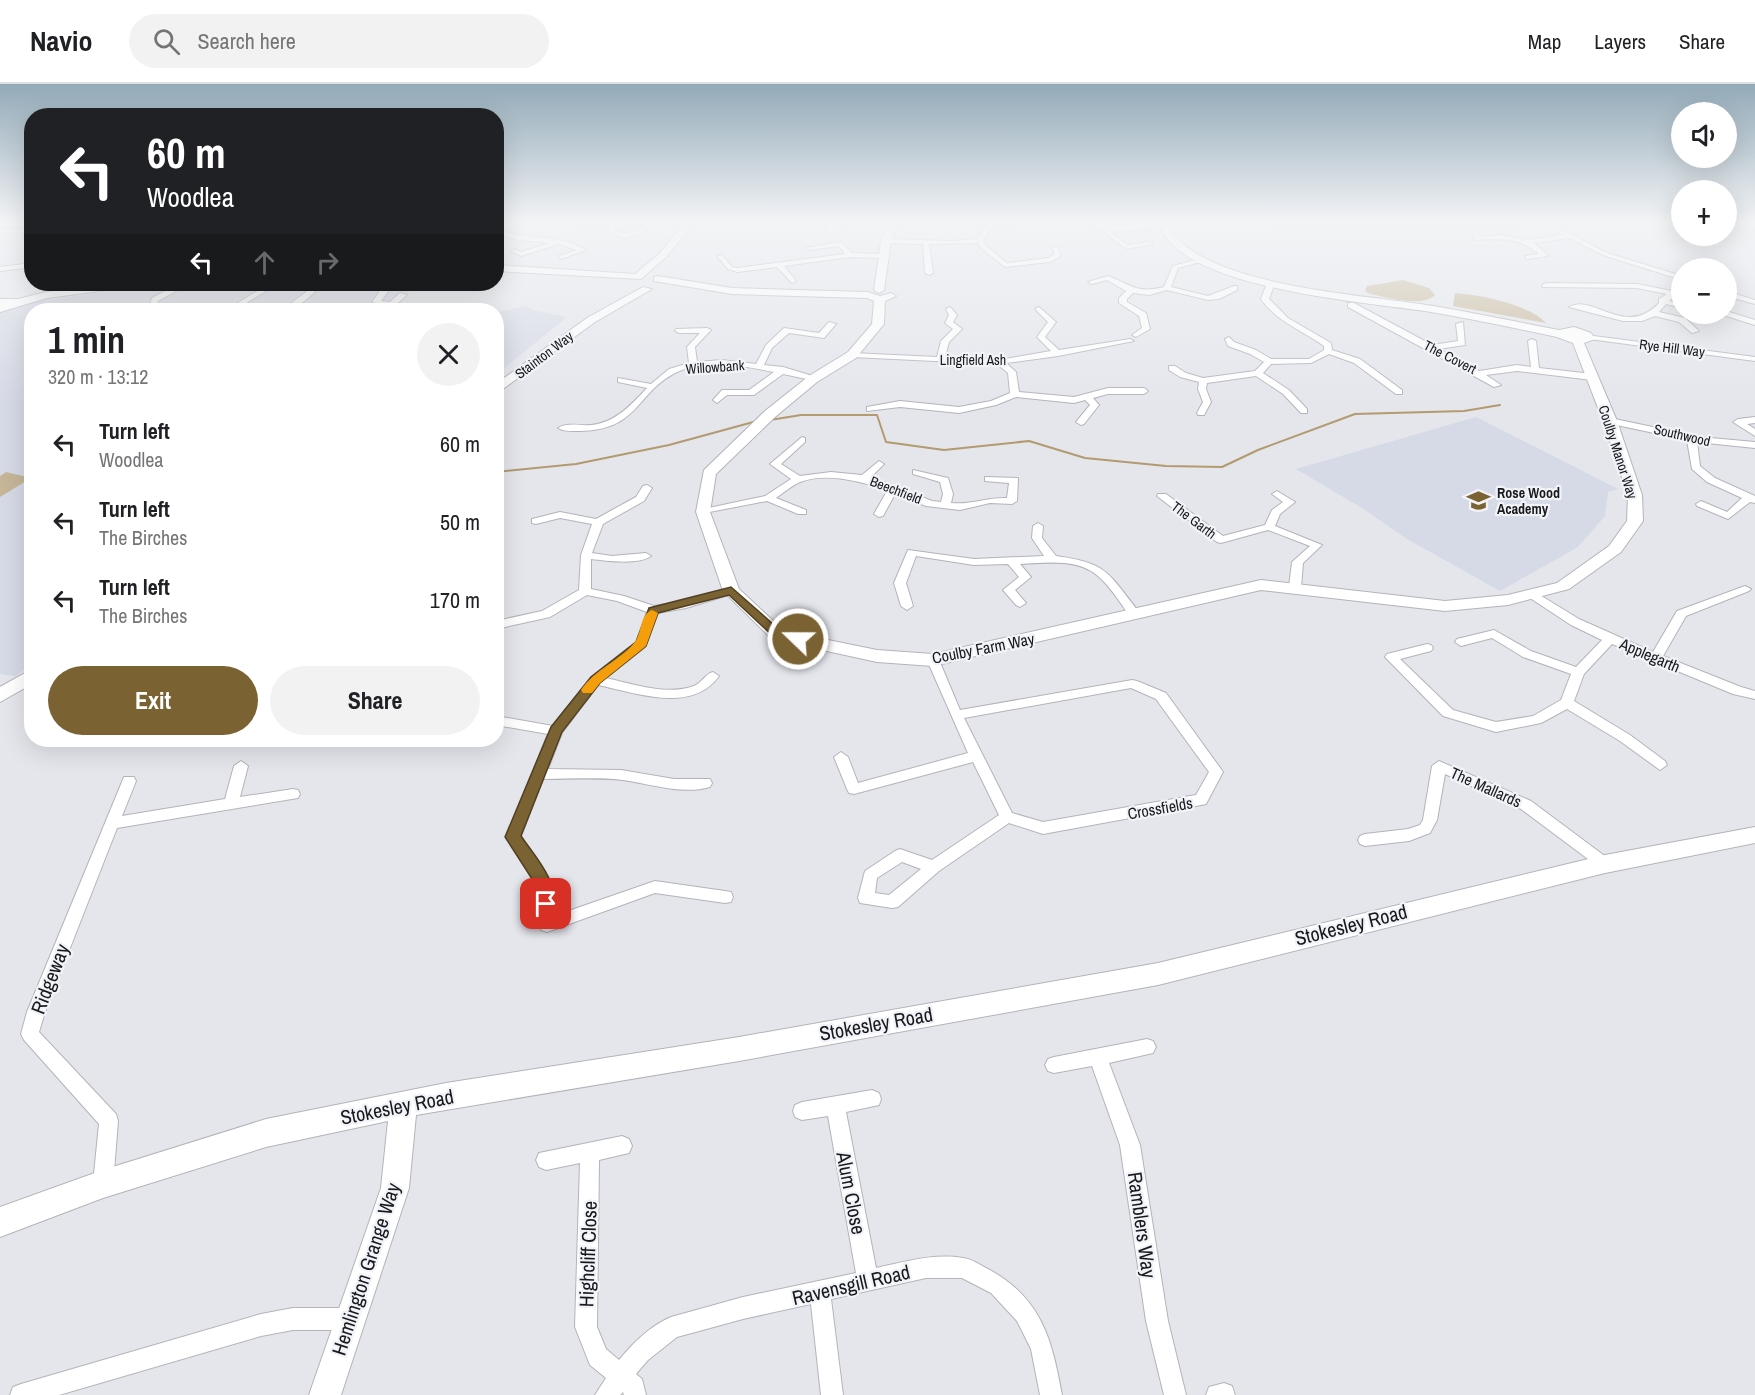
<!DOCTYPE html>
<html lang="en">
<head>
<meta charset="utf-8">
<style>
	:root { --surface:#fff; --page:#f2f2f2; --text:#202124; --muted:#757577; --line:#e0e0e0; --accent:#7b6233 }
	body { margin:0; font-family:"Archivo Narrow",sans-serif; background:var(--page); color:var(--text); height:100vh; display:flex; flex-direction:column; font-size:22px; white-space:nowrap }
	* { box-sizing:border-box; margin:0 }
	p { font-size:20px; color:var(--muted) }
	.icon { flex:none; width:33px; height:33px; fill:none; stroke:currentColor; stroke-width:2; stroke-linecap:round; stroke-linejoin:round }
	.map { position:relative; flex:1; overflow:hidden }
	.drawer { position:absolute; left:24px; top:219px; width:480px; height:444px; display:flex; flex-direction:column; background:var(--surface); border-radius:24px; box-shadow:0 6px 24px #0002 }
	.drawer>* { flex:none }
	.top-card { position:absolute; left:24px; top:24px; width:480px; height:183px; border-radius:24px; box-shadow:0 6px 24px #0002; background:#202124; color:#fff; overflow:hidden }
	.fabs { position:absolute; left:1671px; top:18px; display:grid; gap:12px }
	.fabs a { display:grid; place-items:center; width:66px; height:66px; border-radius:50%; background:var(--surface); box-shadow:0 6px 24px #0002; font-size:30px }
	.pin { position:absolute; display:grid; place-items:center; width:51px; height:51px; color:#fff; margin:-26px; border-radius:12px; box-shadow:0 3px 9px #0006 }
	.me { position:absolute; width:66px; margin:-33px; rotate:292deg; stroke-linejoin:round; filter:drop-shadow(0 0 4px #0008) }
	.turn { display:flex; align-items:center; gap:21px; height:126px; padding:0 24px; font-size:27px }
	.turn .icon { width:78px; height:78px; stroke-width:2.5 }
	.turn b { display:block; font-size:42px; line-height:51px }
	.lanes { display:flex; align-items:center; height:57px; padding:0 24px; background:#0003; justify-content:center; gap:30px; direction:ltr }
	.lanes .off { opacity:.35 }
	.round { display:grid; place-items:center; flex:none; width:63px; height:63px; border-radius:32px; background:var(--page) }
	.head { display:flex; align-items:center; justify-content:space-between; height:102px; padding:0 24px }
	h1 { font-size:36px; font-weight:700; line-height:45px }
	.cta { display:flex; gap:12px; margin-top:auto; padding:12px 24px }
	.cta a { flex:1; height:69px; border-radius:36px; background:var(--accent); color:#fff; font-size:24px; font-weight:700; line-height:69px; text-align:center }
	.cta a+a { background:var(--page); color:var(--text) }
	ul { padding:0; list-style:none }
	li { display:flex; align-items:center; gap:18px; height:78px; padding:0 24px }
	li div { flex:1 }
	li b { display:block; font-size:22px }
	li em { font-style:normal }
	header { display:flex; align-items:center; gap:36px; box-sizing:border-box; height:84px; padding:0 30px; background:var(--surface); border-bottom:2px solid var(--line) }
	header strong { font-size:28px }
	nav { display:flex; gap:33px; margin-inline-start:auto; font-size:21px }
	.search { width:420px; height:54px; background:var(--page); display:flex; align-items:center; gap:15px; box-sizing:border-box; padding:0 21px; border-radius:33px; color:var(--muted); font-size:22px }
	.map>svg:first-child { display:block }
	.built { fill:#d6d9e6 }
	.green { fill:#c6b698 }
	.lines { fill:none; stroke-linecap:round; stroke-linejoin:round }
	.stream { stroke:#b39a6f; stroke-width:2 }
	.street-casing { stroke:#b3b4ba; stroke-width:2 }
	.secondary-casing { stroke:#b3b4ba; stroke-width:2 }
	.street { fill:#fff; fill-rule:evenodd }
	.secondary { fill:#fff; fill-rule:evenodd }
	.route { fill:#7b6233; stroke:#504021; stroke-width:1.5 }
	.slow { fill:#f59e0b }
	.labels { text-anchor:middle; stroke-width:4.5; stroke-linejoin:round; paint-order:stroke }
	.far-street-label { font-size:14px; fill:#18191b; stroke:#f2f3f9 }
	.far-poi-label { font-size:14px; font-weight:bold; fill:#18191b; stroke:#f2f3f9; text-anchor:start }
	.street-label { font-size:16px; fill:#18191b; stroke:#f2f3f9 }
	.near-street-label { font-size:20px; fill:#18191b; stroke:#f2f3f9 }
</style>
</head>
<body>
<header>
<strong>Navio</strong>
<div class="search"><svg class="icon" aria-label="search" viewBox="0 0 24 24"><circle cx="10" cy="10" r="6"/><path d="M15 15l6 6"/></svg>Search here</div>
<nav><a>Map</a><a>Layers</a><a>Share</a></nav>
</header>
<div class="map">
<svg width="1755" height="1311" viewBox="0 0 1755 1311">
	<rect width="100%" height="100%" fill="#e4e6ec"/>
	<g class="built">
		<polygon points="170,200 418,200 390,226 32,226 31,582 15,592 0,590 0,228 39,217"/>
		<polygon points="527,222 533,226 567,233 497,290 497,228"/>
		<polygon points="1476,333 1618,405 1608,408 1605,432 1578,463 1500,507 1407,455 1362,424 1296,385"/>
	</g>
	<g class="green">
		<path d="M1403,196L1429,204L1435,211C1422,224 1387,213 1370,210L1365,207L1367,202Z"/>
		<path d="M1455,209C1481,211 1528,220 1546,239L1453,222Z"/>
		<polygon points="6,388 31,394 0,413 0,392"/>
	</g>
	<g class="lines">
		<g class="stream">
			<polyline points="770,336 801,331 877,331 886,358 944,366 1029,357 1085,374 1166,382 1222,383 1258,366 1355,330 1464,327 1500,321"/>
			<polyline points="496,388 576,380 669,361 757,337"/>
		</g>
		<defs>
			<g id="street">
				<polygon points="546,138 641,138 638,140 614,142 616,147 625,150 645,144 648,146 625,154 611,149 607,142"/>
				<polygon points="828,138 834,138 833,145 842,147 842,149 828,148"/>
				<polygon points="1031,138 1029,141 992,142 983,157 986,162 1007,179 1048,174 1055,170 1052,164 1055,162 1058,164 1061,172 1050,178 1005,183 981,164 978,159 929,160 933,189 929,191 925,189 923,160 886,159 883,157 886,155 952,157 978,155 988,139"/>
				<polygon points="1091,138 1097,138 1103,142 1163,141 1166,143 1163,145 1108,146 1127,161 1150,158 1153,160 1126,165"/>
				<path d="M1540,138H1547L1607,169L1682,192V196L1603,171L1569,154L1534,159L1548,172L1527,175L1525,172L1539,170C1519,153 1500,155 1475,156L1472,154L1500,151L1529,156L1563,151Z"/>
				<polygon points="0,145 30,145 32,156 24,154 24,148 0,149"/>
				<path d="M496,146C524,155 563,151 586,166L561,175L559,172L577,166L558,160L521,172L511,167L514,165L521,168L550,159L518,156L496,150Z"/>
				<polygon points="841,158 852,169 884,170 887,172 884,174 850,173 784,182 796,197 792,199 777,183 737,188 728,185 717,172 722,171 732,183 737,184 845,170 839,162 809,166 806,164"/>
				<path d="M1202,174L1204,177L1178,184L1171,203L1208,212L1234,202H1237V206L1219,215L1208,216L1167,206L1149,211L1133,209L1127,215V218L1146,229L1150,245L1136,253L1132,251L1142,244L1139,232L1119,219V214L1126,207L1107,196L1092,200L1088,198L1108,192C1132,201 1136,210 1164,203L1173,182Z"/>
				<polygon points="32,179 32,183 0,187 0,183"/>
				<path d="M1267,199L1274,201L1269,215L1288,234L1331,259L1332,266L1360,275L1402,306V310H1396L1354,279L1329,270L1311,279L1271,280L1263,289L1289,306L1307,325V329H1301L1283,310L1256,292L1207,299L1206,305L1211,318L1204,331H1198L1197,329L1203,318L1198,305L1199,298L1180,293L1169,286V282H1175L1186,289L1203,294L1255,287L1264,278L1250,270L1228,262L1225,255L1229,253L1234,258L1256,266L1271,275H1309L1324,266V262C1302,246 1277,238 1261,215Z"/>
				<path d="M1546,199L1637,200L1672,207L1679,205V209L1669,217L1682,220V224L1666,220L1659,228L1685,234L1699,247L1692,249L1679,238L1655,232L1642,237H1623L1569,223C1593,209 1625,255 1659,219V215L1667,210L1637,204L1543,203L1542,201Z"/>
				<polygon points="269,200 277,200 235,226 226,226"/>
				<path d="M313,200H320C314,212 295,226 282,226L310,205Z"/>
				<polygon points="385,200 392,202 381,217 390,218 400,209 407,211 390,226 383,226 386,222 372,218"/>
				<polygon points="169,205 176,207 158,217 156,224 168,224 171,226 141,226 141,224 149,224 152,214"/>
				<polygon points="1726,207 1755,216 1755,220 1726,212"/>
				<polygon points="1348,219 1354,219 1432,261 1458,257 1456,240 1463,238 1465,261 1438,265 1479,287 1517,281 1531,283 1528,257 1532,255 1536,257 1539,284 1592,290 1596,293 1592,296 1517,287 1486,291 1501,301 1494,303 1348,223"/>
				<polygon points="950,223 957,231 953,238 962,245 949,258 945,273 999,276 1051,267 1037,253 1048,238 1035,225 1039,223 1056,238 1045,253 1059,266 1130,255 1134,257 1058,272 1006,279 1016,288 1019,308 1074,313 1108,304 1144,304 1148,307 1144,310 1108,310 1093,314 1099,321 1084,340 1081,341 1076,338 1090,321 1085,316 1074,319 1016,313 996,321 959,329 900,323 867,327 867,323 900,317 959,323 991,317 1010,309 1008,289 997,280 852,273 848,271 852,269 937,273 941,257 953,245 945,239 949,231 946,225"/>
				<polygon points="1726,227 1755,236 1755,241 1723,231 1726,230"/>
				<path d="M829,238L836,240L824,254L789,249L772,264L764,281L783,283L816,293V297L783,290L754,311H727L717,319L713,316L722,306H749L774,288C744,282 703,274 675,289C635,310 639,346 580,347C573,347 564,348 558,344C567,338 581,342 591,341C615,339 631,321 647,304L618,298V294L651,300L669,285L689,279L687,263L700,249H679L675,247L676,245L707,244L711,246L695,263L697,278L722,276L756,280L766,261L784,244L819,249Z"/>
				<polygon points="1586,251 1755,273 1755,277 1589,255 1585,253"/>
				<polygon points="1755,333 1755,339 1747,340 1755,345 1755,352 1733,338 1738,335"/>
				<polygon points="1610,334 1700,353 1755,358 1755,364 1697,358 1700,382 1715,394 1755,412 1755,419 1750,418 1728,435 1697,422 1696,420 1701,417 1727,428 1742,414 1707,398 1692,385 1687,356 1607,339 1607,335"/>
				<path d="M802,353L805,354V358L781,380L800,392L831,388L862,391L879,377L884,380L871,393L932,417L941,418L943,410L940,398L913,390V386L948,394L953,410L951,419C970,421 988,413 1007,414L1009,399L985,397V393L1018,394L1017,417L1012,420L990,419L960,426L926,422L895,410L883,432L879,433L874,430L887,407C863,397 825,388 800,398C791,402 783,409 776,414L806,426V430H798L767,417L699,430V426L765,412L791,395L770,380Z"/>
				<path d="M647,401L652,404L644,417L603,440L592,469L612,472L646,469L651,472C639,481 607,477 591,475V505L624,512L654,522L685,517L731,504L737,507L735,509L686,524L658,529L645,563L606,594C634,600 666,612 694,602C702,599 705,590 713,588L719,592C692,630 636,609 598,601L562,649L548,685L621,686L674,695H710L712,699L710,703C682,711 651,700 623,696C597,693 569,695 543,695L521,752L552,800L554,832L655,797L725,807L731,808L733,813L731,818L725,819L655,809L547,848L541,846L539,841L536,801L506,753L548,650L496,641V632L553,642L591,593L636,558L647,528L617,517L587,511L550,533L496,545V537L542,527L579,506L581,471L592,440L560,434L536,440L532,439V435L560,428L596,435L636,413L643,402Z"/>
				<polygon points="1277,407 1295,418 1280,430 1275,442 1322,461 1303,479 1301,503 1295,506 1289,503 1292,478 1310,462 1268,446 1221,459 1217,458 1157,412 1158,410 1166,410 1223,452 1265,441 1272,426 1283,418 1272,410"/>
				<path d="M1038,439L1043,442L1042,454L1056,472C1108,479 1108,489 1139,528L1141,531L1139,534H1131C1121,520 1111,503 1098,492C1078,474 1044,479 1020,480L1031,493L1015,506L1026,519L1020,523L1016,521L1003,506L1019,493L1008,480L974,481L916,472L906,499L913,522L907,526L901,522L894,499L908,466L974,475L1044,472L1032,454L1033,442Z"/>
				<polygon points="1745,502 1751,505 1749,507 1686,532 1663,572 1741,603 1755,607 1755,615 1733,610 1612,560 1584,590 1574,617 1630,651 1665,677 1667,681 1660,686 1620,657 1567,625 1541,639 1496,648 1443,632 1385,573 1387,570 1427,560 1431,561 1433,564 1431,567 1400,575 1453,626 1496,638 1533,632 1561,616 1571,590 1523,573 1492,554 1461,562 1455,558 1457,555 1494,546 1531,567 1576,583 1602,556 1571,541 1527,512 1527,508 1535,508 1579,535 1653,568 1677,527"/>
				<path d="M933,572L939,576L960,626L1132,596L1137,597L1166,609L1223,688L1206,720L1201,721L1043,750L1009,739L939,787L898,823L892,824L860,819L858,814L865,787L895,767L900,765L932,776L999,731L973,678L854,710L849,709L847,705L834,673L841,668L848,673L858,699L968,669L927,576ZM1131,604L1156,615L1209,688L1196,711L1043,738L1012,729L964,634ZM902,778L921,785L889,811L875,809L877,794Z"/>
				<polygon points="241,677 248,682 240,713 293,705 298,706 300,710 298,714 117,744 45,928 39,948 116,1030 118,1037 113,1100 110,1107 103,1110 96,1107 93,1100 99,1040 24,956 21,950 27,928 124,693 134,693 136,697 122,732 225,715 234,682"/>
				<polygon points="1439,677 1531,717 1610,776 1613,780 1610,784 1605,786 1600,784 1521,725 1445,690 1437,736 1430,749 1409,757 1365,762 1360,760 1358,756 1360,752 1365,750 1408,745 1420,741 1423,736 1432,682"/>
				<polygon points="1147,955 1153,957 1156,963 1153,969 1109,979 1140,1061 1168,1237 1186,1311 1164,1311 1146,1237 1120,1061 1092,982 1054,989 1048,987 1045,981 1048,975 1054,973"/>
				<path d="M872,1006L879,1009L881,1015L879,1021L846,1028L876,1184C904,1178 934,1169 963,1174C972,1175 980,1181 988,1185C1042,1214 1052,1256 1062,1311H1040L1031,1265L1017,1237L991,1209L962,1194H926L831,1215L843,1311H821L811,1220L743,1235L677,1253L648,1276L636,1290L642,1295L646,1311H624L623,1308L620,1311H595L606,1294L590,1281L575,1243L580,1079L546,1086L539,1083L536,1076L539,1069L622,1052L629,1055L632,1062L629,1069L599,1076L597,1243L606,1265L619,1276C633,1259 650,1242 671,1233L743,1213L856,1189L828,1032L802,1036L795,1033L793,1027L795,1021L802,1018Z"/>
				<polygon points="293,1224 351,1224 359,1227 362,1235 359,1243 351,1246 293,1246 261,1252 59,1311 10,1311 13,1303 21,1300 261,1230"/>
				<polygon points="1224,1299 1232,1302 1235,1311 1206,1311 1209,1303"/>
			</g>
			<g id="secondary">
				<polygon points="685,138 695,138 666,173 641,195 496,187 496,181 635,190 660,169"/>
				<polygon points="889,138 898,138 891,157 884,206 879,209 874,206 881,157"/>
				<path d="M1159,138H1167C1191,203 1372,211 1433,222C1475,229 1517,238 1559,246L1574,243L1591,249L1595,255L1584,259L1617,337L1642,411L1643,437L1621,468L1569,505L1508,521L1445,527L1261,506L933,582L877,578L772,555L723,507L696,428L704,386L765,327L809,292L848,268L872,240L874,217L867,214L732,210L654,197V193L658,192L732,204L868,208L880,212L891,209L896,212L885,217L884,240L856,274L817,298L775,333L716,390L710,428L739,505L784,547L877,566L933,570L1261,496L1445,517L1508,511L1557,499L1609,462L1627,437L1628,411L1603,337L1573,259L1557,253C1515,244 1473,235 1431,228C1372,218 1175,206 1159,138Z"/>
				<polygon points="110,200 135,200 130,203 47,214 0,228 0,215 18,215 46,208"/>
				<polygon points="643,203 652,205 595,238 496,310 496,300 587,234"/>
				<polygon points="32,585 32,600 0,618 0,603"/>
				<polygon points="1755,743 1755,759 1605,789 1158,901 739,977 416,1031 409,1104 341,1311 309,1311 381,1104 388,1037 266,1063 103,1114 0,1153 0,1123 103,1086 266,1035 446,999 739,953 1158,879 1605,771"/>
			</g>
		</defs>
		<use href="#street" class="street-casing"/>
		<use href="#secondary" class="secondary-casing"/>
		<use href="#street" class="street"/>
		<use href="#secondary" class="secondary"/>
	</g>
	<linearGradient id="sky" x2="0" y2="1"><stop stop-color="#93aab8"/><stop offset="0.43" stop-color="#f3f4f6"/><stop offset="1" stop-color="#f3f4f6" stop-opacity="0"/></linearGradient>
	<rect width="1755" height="321" fill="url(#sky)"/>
	<path class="route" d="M731,503L782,548L804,555L798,559L774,553L729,511L658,529L646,562L600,599L562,648L521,752C533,770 563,802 551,825H540L536,801L505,753L551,643L591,593L636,558L649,524Z"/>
	<path class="slow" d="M652,526L658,529L646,562L600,599L592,609H583L581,606C595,585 620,577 635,558C642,549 640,530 652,526Z"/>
	<defs>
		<symbol id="school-bare" viewBox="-9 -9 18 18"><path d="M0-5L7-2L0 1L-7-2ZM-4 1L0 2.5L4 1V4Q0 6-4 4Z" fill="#7b6233" stroke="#f2f3f9" stroke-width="2.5" paint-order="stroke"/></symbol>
	</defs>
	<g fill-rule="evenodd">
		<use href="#school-bare" x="1462" y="400" width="33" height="33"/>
	</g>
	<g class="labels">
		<g class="far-street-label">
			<text transform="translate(1672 264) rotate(7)" y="5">Rye Hill Way</text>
			<text transform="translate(544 271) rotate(-37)" y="5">Stainton Way</text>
			<text transform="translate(1450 273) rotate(27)" y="5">The Covert</text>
			<text x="973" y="281">Lingfield Ash</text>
			<text transform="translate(715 283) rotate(-4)" y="5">Willowbank</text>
			<text transform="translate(1682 351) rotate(13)" y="5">Southwood</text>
			<text transform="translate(1618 368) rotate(72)" y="5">Coulby Manor Way</text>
			<text transform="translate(896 406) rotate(21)" y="5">Beechfield</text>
			<text transform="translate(1194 436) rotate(37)" y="5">The Garth</text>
		</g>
		<g class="far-poi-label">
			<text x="1497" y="414">Rose Wood<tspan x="1497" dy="16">Academy</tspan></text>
		</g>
		<g class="street-label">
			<text transform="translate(983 564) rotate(-11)" y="6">Coulby Farm Way</text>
			<text transform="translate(1650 571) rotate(23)" y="6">Applegarth</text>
			<text transform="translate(1486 703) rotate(24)" y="6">The Mallards</text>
			<text transform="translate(1160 724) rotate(-10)" y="6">Crossfields</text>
		</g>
		<g class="near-street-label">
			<text transform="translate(1351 841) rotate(-14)" y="7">Stokesley Road</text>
			<text transform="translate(50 895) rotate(-69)" y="7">Ridgeway</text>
			<text transform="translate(876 940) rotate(-10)" y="7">Stokesley Road</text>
			<text transform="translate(397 1023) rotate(-11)" y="7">Stokesley Road</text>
			<text transform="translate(851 1109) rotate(79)" y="7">Alum Close</text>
			<text transform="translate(1142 1141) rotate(82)" y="7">Ramblers Way</text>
			<text transform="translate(588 1170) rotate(-88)" y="7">Highcliff Close</text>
			<text transform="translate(366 1185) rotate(-72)" y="7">Hemlington Grange Way</text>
			<text transform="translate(851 1201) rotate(-13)" y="7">Ravensgill Road</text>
		</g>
	</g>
</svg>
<div class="fabs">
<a><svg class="icon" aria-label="sound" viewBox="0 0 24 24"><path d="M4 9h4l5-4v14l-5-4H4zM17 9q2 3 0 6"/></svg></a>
<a>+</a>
<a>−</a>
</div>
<div class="pin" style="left:546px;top:820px;background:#d93025"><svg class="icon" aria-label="arrive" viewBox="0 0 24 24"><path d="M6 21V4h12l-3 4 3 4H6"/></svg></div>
<svg class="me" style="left:798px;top:555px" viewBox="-20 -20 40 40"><circle r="17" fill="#7b6233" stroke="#fff" stroke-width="3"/><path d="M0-11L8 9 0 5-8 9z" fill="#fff"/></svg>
<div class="top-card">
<div class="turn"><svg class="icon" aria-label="left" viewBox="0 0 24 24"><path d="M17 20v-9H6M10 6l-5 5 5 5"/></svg><div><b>60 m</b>Woodlea</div></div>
<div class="lanes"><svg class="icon" aria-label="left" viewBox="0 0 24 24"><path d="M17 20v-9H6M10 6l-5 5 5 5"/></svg><svg class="icon off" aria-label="ahead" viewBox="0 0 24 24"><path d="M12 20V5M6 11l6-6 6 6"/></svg><svg class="icon off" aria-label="right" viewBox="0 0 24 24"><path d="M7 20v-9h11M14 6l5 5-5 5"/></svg></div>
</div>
<section class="drawer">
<div class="head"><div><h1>1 min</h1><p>320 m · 13:12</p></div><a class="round"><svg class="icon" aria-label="close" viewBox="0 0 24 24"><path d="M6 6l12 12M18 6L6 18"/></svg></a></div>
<ul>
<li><svg class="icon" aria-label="left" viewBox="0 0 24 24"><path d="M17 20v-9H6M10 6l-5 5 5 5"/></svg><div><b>Turn left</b><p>Woodlea</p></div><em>60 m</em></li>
<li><svg class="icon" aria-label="left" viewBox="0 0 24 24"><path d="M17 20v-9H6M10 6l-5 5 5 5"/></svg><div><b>Turn left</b><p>The Birches</p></div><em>50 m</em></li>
<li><svg class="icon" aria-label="left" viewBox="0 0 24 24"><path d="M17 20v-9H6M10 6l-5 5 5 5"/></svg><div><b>Turn left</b><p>The Birches</p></div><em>170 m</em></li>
</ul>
<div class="cta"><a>Exit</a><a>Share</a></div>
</section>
</div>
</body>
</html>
